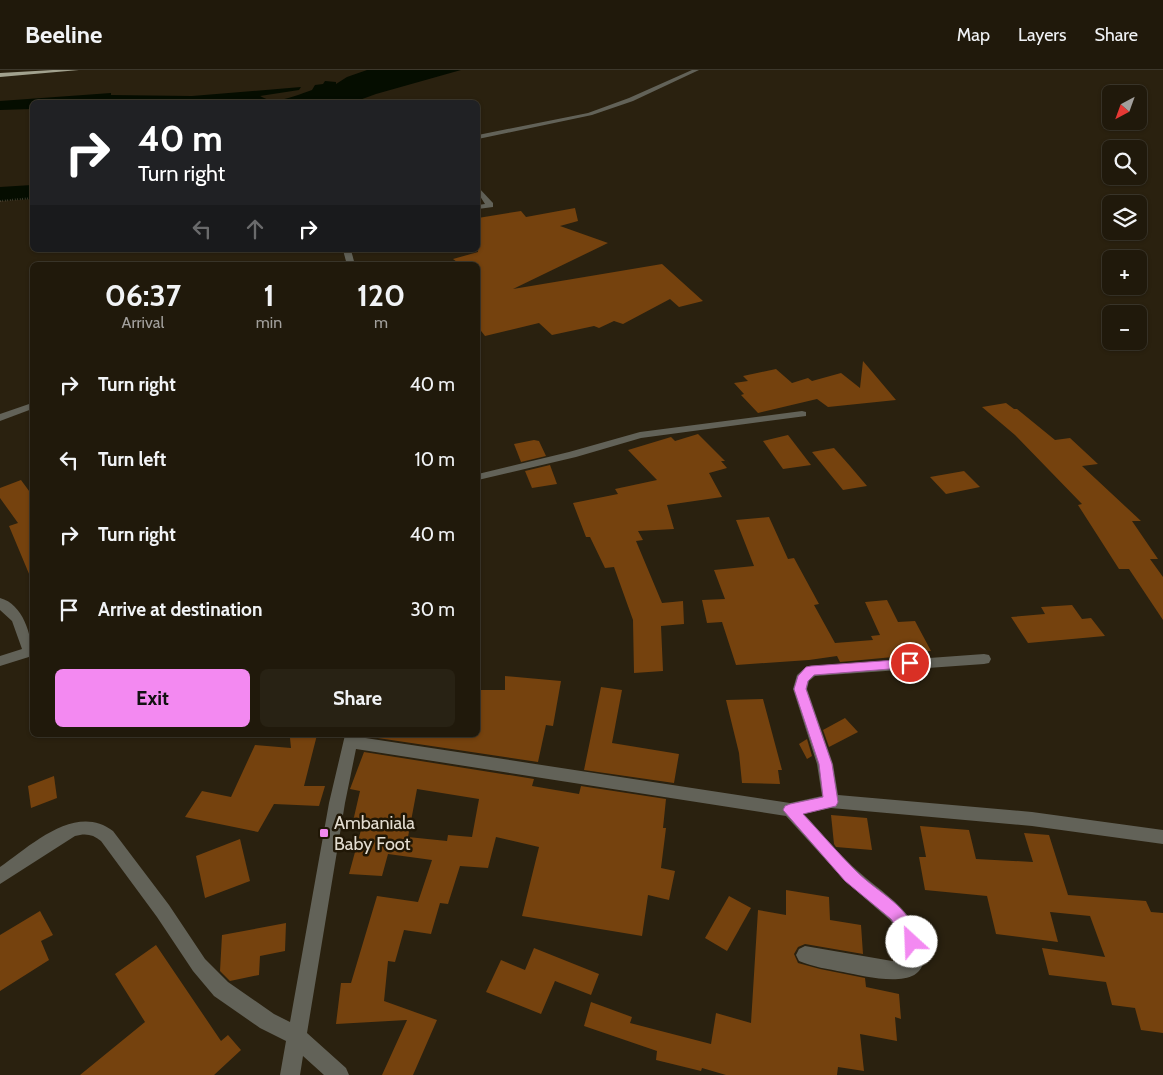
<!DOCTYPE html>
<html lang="en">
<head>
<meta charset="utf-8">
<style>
	:root { --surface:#20190b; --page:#282214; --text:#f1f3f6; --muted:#a2a09d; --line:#3d382c; --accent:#f389f1 }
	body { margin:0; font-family:Cabin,sans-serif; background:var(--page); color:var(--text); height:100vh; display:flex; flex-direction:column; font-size:19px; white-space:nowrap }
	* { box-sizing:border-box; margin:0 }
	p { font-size:16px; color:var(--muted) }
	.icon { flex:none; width:28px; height:28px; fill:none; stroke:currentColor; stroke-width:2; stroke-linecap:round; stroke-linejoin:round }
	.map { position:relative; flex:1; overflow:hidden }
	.drawer { position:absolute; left:30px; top:192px; width:450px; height:475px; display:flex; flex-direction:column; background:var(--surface); border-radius:8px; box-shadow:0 1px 4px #0004,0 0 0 1px var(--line) }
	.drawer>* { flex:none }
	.top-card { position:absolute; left:30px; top:30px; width:450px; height:152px; border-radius:8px; box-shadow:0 1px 4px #0004,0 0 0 1px var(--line); background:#202124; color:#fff; overflow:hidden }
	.needle { width:32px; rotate:221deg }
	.buttons { position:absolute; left:1102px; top:15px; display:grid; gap:10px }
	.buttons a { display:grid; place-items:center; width:45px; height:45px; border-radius:8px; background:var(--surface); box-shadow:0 1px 4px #0004,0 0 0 1px var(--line); font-size:25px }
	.pin { position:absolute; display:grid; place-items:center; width:42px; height:42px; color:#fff; margin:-21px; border:2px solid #fff; border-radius:50%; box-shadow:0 1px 5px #0007 }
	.me { position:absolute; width:55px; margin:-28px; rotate:335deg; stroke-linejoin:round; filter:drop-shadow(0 0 4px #0008) }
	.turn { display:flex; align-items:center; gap:18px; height:105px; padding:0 25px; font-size:22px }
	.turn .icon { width:65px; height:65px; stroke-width:2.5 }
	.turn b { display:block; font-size:35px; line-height:42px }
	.lanes { display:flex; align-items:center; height:48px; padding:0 25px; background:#0003; justify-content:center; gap:25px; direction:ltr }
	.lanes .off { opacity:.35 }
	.eta { display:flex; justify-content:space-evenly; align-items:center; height:85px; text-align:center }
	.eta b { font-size:30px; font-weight:800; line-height:35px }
	.button { display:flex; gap:10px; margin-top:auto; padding:10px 25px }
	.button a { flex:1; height:58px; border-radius:8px; background:var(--accent); color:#111; font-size:20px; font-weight:800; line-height:58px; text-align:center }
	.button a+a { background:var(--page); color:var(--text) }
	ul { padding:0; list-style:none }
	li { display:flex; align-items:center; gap:15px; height:75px; padding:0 25px }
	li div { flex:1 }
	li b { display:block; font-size:19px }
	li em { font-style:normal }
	header { display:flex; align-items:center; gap:30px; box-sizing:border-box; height:70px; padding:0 25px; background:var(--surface); border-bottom:1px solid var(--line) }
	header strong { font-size:24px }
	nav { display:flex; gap:28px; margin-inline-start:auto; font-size:18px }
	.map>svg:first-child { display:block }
	.water { fill:#050d00 }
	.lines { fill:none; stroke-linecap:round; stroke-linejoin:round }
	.river { fill:#050d00; fill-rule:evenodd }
	.building { fill:#75420e; fill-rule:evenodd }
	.path { stroke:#655d4d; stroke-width:2; stroke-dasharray:0.5 2; stroke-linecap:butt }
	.street { fill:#626258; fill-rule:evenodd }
	.primary { fill:#a2a28e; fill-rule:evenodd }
	.route { fill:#f389f1; stroke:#9e599d }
	.poi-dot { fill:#f389f1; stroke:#201706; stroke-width:2 }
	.labels { text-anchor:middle; stroke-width:5; stroke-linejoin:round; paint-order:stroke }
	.near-poi-label { font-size:18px; fill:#e3ddd1; stroke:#201706; text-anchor:start }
</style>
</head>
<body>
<header>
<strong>Beeline</strong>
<nav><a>Map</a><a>Layers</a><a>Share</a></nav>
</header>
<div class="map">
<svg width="1163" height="1005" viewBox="0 0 1163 1005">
	<rect width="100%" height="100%" fill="#2a210f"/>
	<path class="water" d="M367,0H461L376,24L354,32H32V39L0,40V31L111,23V25L192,26L301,17L299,20L260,26C275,36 297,25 312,20L315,15L323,14L325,11L336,12V14L347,7Z"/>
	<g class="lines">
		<polygon class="river" points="32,115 32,129 0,131 0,117"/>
	</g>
	<g class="building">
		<polygon points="575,138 578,151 560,156 608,173 513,219 662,194 703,231 679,237 670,229 623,254 614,251 599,258 594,256 552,265 539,253 485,266 478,257 478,195 461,195 453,189 478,182 478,148 521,141 526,147"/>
		<polygon points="863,291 896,330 828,337 817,329 758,343 741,325 744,324 734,313 748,311 743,306 776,299 792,313 808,308 812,311 841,303 860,318"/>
		<polygon points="1006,333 1014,339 1017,339 1055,370 1070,368 1098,394 1082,396 1141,451 1132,451 1158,489 1150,489 1163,507 1163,550 1129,499 1119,499 1078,435 1082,434 1015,365 982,337"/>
		<polygon points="698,364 725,391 721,391 727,398 709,403 722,427 667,435 674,459 638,461 643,470 636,471 662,533 683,531 684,554 661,556 663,601 634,603 633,550 614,497 605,498 590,467 586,467 573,433 618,424 615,419 657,410 628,380 671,367 675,371"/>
		<polygon points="788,365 811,395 783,399 763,371"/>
		<polygon points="534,370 539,371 546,386 521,392 514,374"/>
		<polygon points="834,378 850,396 867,416 843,420 812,382"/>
		<polygon points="550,395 557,414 532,418 525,401"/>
		<polygon points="964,401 980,417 946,424 930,407"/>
		<polygon points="21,410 32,425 32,511 9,456 18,453 0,428 0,418"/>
		<polygon points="769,447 788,489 794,488 819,534 814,535 835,573 873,570 871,566 880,565 865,532 887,530 898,552 915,551 931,581 903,583 904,586 840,592 837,586 809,590 736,595 722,552 707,553 702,530 725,529 714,500 754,496 736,450"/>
		<polygon points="1072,535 1082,549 1091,548 1105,566 1028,573 1011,547 1045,544 1041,537"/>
		<polygon points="505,606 561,611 553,656 546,655 538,692 371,667 372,665 478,665 478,620 505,620"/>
		<polygon points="601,617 622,620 612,673 679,684 674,713 584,700"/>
		<polygon points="763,629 782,700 778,700 780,714 742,713 739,683 726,630"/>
		<polygon points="845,648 858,662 829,677 823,660"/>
		<polygon points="303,665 317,665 304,716 325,716 319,736 274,734 258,762 185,747 202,721 231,727 255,675 291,678 290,668"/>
		<polygon points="807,669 812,686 807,689 799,674"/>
		<path d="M364,682L534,709L532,716L579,724L581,716L666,729L663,758H666L661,798L675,801L669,830L648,825L642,866L522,846L539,777L496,767L488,798L460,796L448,834L440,833L431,864L404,860L395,892L388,891L384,931L437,950L413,1005H382L407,950L336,954L341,913H351L377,826L418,832L432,790L388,784L382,806L349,804L361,760H351L360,721L350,719ZM417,719L479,729L472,767L448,765L447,771L408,767Z"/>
		<polygon points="54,706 57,728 31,738 28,716"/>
		<polygon points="831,745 867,748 872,780 836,777 834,774"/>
		<polygon points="920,756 969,760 976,789 1033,792 1024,763 1049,765 1068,825 1146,831 1151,842 1163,843 1163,963 1141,960 1135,938 1112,935 1106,912 1049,905 1042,878 1105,887 1090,846 1050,842 1058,872 996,864 987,826 925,820 919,787 926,787"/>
		<polygon points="240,769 250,811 205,828 196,786"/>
		<polygon points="786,820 829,827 830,850 861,855 863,884 805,874 798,877 794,884 798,893 820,899 865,908 866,917 899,924 901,949 895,947 897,971 860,964 864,1001 838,997 837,1005 726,1005 702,998 701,1001 656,990 657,981 584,956 591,932 632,947 630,953 711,974 716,943 751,953 758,840 786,845"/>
		<polygon points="729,826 751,838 727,881 705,868"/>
		<polygon points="40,841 53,865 41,871 49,890 0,921 0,865"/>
		<polygon points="286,853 285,881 260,886 259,905 230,911 220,901 222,865"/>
		<polygon points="156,875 221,971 228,965 241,980 214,1005 80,1005 145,952 115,904"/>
		<polygon points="534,878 599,904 591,925 555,911 541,944 486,922 501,890 525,900"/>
	</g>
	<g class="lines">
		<polyline class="path" points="0,131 32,128"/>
		<g class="street">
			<polygon points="692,0 699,0 633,31 592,45 478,69 478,65 588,43 629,28"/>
			<polygon points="478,117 493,133 493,137 478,139 478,135 485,134 478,123"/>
			<polygon points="343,180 351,180 355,195 347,195"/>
			<polygon points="32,333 32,339 0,351 0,344"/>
			<polygon points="802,341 806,342 806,346 641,368 576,387 478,410 478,404 569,382 640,362"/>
			<path d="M0,528C23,534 32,565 32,586L0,596V586L22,579L12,551L0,540Z"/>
			<path d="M984,584L989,585L991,589L989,593L984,594L815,606L809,611L807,619L833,694L838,725L1032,742L1163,760V774L1032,756L831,738L804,744C822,763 839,785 859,802C878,819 900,832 914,854C917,860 919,868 921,875C937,925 868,907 843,902C828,899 813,897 799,891L796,885L799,879L805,876L898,892L905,889L906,884L900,865L890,850L845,811L786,746L356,679L345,733L307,963L346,998L349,1005H324L303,986L300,1005H280L286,971L260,958L214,926L193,901L157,847L101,771C93,764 85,763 75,766L0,814V797C30,776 76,732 113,761L169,835L205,889L228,912L274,944L290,952L329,733L345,665H359V667L790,733L822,726L817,694L793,619L797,605L806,597Z"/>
		</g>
		<polygon class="primary" points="53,0 79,0 0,7 0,3"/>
	</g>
	<path class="route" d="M910,589L915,590L916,593L915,597L814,605L808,611L806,619L832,694L838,732L836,736L803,744C820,762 837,782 855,800C881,826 908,833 920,872L917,878L912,880L906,878L901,864L891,849L845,811L783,740L785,736L790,734L823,727L819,694L794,619L798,606L806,597L811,596Z"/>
	<rect class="poi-dot" x="319" y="758" width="10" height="10" rx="2.5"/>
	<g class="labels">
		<g class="near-poi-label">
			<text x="334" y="759">Ambaniala<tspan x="334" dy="21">Baby Foot</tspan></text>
		</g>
	</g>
</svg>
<div class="buttons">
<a><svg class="needle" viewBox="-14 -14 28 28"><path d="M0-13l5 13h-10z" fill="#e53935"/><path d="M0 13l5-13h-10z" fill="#a2a09d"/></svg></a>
<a><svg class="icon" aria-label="search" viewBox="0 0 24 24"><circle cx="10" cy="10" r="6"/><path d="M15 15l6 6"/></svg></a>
<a><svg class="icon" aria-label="layers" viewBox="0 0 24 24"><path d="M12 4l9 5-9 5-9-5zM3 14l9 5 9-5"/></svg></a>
<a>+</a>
<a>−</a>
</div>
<div class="pin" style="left:910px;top:593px;background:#d93025"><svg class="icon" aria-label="arrive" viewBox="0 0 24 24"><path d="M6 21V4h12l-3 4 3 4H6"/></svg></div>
<svg class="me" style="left:912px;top:872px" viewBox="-20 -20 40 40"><circle r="19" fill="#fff"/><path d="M0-13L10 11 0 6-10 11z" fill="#f389f1"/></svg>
<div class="top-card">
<div class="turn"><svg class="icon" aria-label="right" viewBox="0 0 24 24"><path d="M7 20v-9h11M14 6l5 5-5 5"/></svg><div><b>40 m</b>Turn right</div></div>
<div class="lanes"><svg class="icon off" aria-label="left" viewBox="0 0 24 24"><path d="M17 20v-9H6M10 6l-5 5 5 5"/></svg><svg class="icon off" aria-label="ahead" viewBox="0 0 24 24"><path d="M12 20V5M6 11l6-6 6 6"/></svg><svg class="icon" aria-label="right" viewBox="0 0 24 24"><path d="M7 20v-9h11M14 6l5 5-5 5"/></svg></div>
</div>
<section class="drawer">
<div class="eta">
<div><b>06:37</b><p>Arrival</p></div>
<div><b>1</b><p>min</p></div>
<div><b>120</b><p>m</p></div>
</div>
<ul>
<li><svg class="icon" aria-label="right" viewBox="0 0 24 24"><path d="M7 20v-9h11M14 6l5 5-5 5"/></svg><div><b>Turn right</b></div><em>40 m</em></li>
<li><svg class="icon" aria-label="left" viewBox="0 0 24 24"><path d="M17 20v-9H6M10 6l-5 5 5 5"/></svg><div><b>Turn left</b></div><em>10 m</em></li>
<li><svg class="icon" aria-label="right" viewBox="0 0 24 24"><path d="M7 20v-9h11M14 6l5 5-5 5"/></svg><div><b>Turn right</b></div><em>40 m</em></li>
<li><svg class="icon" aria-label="arrive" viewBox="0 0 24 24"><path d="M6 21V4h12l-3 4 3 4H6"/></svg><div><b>Arrive at destination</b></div><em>30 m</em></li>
</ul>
<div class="button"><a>Exit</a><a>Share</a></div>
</section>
</div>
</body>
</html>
